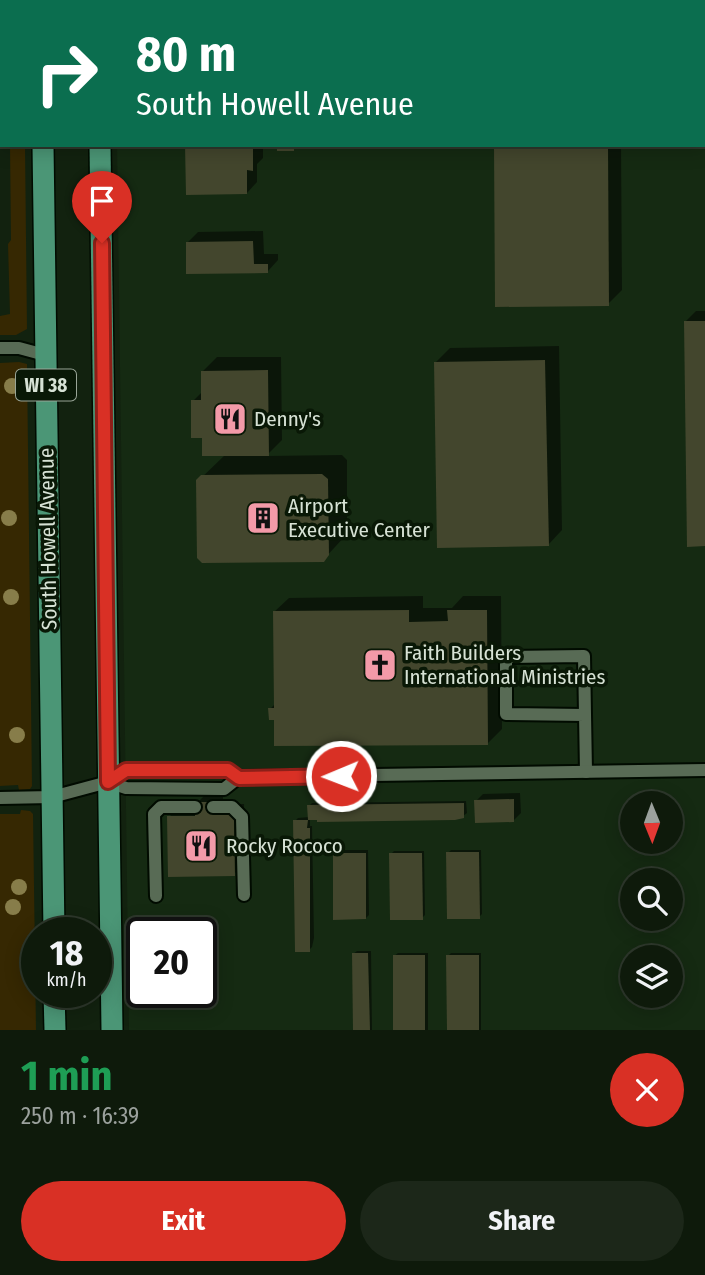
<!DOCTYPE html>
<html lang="en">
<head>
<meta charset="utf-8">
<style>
	:root { --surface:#0e1a0b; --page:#1c2719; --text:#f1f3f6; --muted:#9ba19d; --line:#2e382c; --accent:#d93025 }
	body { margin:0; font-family:"Fira Sans Condensed",sans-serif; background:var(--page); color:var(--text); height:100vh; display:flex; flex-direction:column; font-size:26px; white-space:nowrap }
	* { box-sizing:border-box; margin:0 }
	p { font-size:23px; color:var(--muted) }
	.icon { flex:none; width:38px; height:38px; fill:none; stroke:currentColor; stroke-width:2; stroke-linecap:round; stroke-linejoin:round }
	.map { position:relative; height:1030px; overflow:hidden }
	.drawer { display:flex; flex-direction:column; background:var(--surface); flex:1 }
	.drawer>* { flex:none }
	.banner { position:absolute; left:0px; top:0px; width:705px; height:147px; box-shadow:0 4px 18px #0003,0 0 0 2px var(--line); background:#0b6e4f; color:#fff; overflow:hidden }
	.needle { width:46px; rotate:179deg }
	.tools { position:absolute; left:620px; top:791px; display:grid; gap:14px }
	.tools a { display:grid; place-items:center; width:63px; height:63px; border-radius:50%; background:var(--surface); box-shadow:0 4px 18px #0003,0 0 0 2px var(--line); font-size:35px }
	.speed { position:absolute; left:21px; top:917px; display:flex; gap:14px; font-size:35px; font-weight:700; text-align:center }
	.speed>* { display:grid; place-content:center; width:91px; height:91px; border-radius:50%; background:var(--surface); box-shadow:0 4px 18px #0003,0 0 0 2px var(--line); line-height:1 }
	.speed small { font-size:18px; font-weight:400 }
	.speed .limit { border:4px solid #111; border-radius:10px; background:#fff; color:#111 }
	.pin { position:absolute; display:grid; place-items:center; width:60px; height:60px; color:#fff; margin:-72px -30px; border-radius:50% 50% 50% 0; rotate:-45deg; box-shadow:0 0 7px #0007 }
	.pin .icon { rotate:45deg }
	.me { position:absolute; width:77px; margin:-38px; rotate:269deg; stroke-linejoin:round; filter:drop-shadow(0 0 5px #0008) }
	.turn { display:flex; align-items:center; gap:24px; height:147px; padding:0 21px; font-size:32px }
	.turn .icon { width:91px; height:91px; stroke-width:2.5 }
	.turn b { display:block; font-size:49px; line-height:60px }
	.round { display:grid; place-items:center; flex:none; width:74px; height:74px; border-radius:37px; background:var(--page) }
	.overview { display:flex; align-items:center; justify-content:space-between; height:119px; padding:0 21px }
	h1 { font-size:42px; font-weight:700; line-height:52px; color:#1e9e55 }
	.button { display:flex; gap:14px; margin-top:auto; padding:14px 21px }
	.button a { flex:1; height:80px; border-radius:42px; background:var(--accent); color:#fff; font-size:28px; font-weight:700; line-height:80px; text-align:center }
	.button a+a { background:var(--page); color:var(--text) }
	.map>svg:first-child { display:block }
	.built { fill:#152a12; fill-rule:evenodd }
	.green { fill:#362802 }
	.shadow { fill:#0007 }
	.building { fill:#43462d }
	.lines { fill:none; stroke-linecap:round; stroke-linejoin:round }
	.lane-casing { stroke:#010b00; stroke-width:16 }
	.primary-casing { stroke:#010b00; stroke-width:24 }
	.lane { stroke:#586b55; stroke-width:12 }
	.primary { stroke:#4b9676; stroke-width:21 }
	.tree { fill:#877d4a }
	.route-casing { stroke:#8d1f18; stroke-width:18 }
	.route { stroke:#d93025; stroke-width:12 }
	.labels { text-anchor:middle; stroke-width:7; stroke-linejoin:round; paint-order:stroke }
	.shield { fill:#091806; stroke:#99a597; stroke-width:2 }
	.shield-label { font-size:19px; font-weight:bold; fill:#d7e2d5 }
	.poi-label { font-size:21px; fill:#d7e2d5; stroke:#091806; text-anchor:start }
	.street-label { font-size:21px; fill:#d7e2d5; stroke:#091806 }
</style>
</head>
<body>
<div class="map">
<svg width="705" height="1030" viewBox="0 0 705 1030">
	<rect width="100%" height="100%" fill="#12220f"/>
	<path class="built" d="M116,0H705V1030H129L117,145H704V2ZM632,803H670V842H632ZM632,880H670V919H632ZM142,933H201V992H142ZM632,957H670V996H632Z"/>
	<g class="green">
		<polygon points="10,145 25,145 27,329 16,335 0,335 0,316 10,314 8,244 11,240"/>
		<polygon points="19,362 27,364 32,786 30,789 19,790 18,785 0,786 0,363"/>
		<polygon points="21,810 30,811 33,814 36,1030 0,1030 0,814 20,814"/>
	</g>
	<g class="shadow">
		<rect x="155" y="0" width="148" height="2"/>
		<polygon points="187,145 263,145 263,158 257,164 257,182 247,193"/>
		<polygon points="496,145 621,145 622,290 608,304"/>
		<polygon points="263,231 264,254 278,254 278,260 268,271 187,243 198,232"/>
		<polygon points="696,311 705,311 705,545 685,322"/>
		<polygon points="559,346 562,530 548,545 436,362 450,348"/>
		<polygon points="217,357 281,357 282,440 266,456 342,455 347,460 347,534 323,560 198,481 225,455 204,436 193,401 203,391 203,371"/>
		<polygon points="423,596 423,608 452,608 463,596 501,596 502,729 488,743 276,718 270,709 275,704 274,612 289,598"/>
		<polygon points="208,792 223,792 223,804 244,804 245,864 234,874 169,817 180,806 197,803"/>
		<polygon points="520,793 521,813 514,820 476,801 483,794"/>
		<polygon points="466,801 467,813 463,816 310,818 310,826 312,826 314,938 312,947 309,950 295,821 298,818 309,817 309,806 312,803"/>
		<polygon points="338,850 368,850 369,915 366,918 334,853"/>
		<polygon points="451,850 481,850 482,914 479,917 448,853"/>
		<polygon points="394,851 424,851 425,915 422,918 391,854"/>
		<polygon points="357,951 371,951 372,1030 355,1030 353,954"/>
		<polygon points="398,953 428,953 428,1030 395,1030 394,956"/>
		<polygon points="451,953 481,953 481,1030 448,1030 448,956"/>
	</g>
	<g class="building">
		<polygon points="185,145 258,145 258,149 253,149 253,171 247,170 247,194 186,195"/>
		<polygon points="271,145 294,145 294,151 277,151 277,149 271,149"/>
		<polygon points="494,145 608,145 609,306 495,307"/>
		<polygon points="253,241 254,264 268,264 268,273 186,274 186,242"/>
		<polygon points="684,321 705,321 705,546 687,547"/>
		<polygon points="545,360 549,546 437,548 434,362"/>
		<polygon points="268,370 269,456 202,456 202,438 191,438 191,400 201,400 201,371"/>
		<polygon points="322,474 328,479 329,555 324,562 202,563 197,558 196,480 201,475"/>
		<polygon points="409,610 409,622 448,621 447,610 487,610 488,745 274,746 274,720 269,720 268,708 274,708 273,611"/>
		<polygon points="514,799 514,822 475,823 474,800"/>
		<polygon points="195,802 213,802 213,814 234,814 235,876 168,877 167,816 195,816"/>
		<polygon points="464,803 464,818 455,820 317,822 317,820 308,820 307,805"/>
		<polygon points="293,820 308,820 307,828 310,828 310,952 295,952"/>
		<polygon points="446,852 479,852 480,919 447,919"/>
		<polygon points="333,853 366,853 366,919 333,920"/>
		<polygon points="389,853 422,853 423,920 390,920"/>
		<polygon points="352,953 368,953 370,1030 353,1030"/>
		<rect x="393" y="955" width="32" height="75"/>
		<polygon points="446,955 479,955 479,1030 447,1030"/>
	</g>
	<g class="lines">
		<defs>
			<g id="lane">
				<polyline points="0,348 19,348 45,355"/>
				<polyline points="585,715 506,714 506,657 584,656 586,772"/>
				<polyline points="108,782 126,788 224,789 239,777"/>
				<polyline points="0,798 52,797 108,782 126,770 228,770 239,777 705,770"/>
				<polyline points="213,807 232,807 242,817 244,895"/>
				<polyline points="156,896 154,814 161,807 195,807"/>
			</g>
			<g id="primary">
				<polyline points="41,0 41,2"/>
				<polyline points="98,0 98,2"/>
				<polyline points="43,145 54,933"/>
				<polyline points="100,145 112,1030"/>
				<polyline points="54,992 55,1030"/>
			</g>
		</defs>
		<use href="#lane" class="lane-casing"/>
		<use href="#primary" class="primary-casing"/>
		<use href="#lane" class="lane"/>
		<use href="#primary" class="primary"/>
	</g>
	<g class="tree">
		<circle cx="12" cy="386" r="8"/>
		<circle cx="9" cy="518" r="8"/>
		<circle cx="11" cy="597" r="8"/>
		<circle cx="17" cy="735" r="8"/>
		<circle cx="19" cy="887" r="8"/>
		<circle cx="13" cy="907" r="8"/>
	</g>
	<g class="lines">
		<defs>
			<polyline id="route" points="102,243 108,782 126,770 228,770 239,778 341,776"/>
		</defs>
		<use href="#route" class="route-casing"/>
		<use href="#route" class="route"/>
	</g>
	<defs>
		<symbol id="restaurant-square" viewBox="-11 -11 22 22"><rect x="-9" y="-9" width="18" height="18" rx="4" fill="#f39aa8" stroke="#091806"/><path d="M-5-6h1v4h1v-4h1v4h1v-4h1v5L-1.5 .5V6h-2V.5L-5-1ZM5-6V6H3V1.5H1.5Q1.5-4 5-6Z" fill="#111"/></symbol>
		<symbol id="building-square" viewBox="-11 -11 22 22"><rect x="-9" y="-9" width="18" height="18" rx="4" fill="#f39aa8" stroke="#091806"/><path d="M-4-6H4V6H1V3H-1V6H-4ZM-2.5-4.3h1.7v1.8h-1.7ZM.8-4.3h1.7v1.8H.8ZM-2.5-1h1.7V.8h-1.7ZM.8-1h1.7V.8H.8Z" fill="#111"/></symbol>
		<symbol id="church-square" viewBox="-11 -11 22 22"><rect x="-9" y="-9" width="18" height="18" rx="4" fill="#f39aa8" stroke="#091806"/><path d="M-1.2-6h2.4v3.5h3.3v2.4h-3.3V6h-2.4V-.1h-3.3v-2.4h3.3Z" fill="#111"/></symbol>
	</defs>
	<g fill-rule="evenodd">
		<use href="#restaurant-square" x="211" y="400" width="38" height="38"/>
		<use href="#building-square" x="244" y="499" width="38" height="38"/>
		<use href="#church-square" x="361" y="646" width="38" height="38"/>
		<use href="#restaurant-square" x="182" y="827" width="38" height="38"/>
	</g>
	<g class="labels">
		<rect class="shield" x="16" y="369.5" width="60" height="31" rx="5"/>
		<g class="shield-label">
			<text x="46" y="392">WI 38</text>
		</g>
		<g class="poi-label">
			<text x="254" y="426">Denny's</text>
			<text x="288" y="513">Airport<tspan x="288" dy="24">Executive Center</tspan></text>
			<text x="404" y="660">Faith Builders<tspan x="404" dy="24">International Ministries</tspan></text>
			<text x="226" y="853">Rocky Rococo</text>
		</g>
		<g class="street-label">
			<text transform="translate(48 539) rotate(-91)" y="7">South Howell Avenue</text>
		</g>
	</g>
</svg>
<div class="tools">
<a><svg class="needle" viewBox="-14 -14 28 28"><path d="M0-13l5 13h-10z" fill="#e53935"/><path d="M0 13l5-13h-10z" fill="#9ba19d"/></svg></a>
<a><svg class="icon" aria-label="search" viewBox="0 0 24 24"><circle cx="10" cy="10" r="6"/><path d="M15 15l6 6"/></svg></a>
<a><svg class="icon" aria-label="layers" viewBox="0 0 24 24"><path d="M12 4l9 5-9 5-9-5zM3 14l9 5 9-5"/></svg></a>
</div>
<div class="speed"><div>18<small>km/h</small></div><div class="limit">20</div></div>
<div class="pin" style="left:102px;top:243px;background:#d93025"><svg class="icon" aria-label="arrive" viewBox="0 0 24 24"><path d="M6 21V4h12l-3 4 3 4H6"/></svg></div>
<svg class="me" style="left:341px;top:776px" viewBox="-20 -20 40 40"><circle r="17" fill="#d93025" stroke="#fff" stroke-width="3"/><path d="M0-11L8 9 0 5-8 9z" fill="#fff"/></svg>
<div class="banner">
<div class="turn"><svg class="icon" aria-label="right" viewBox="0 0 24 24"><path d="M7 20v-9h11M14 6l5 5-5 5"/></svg><div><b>80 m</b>South Howell Avenue</div></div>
</div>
</div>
<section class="drawer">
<div class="overview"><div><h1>1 min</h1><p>250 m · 16:39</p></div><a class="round" style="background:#d93025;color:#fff"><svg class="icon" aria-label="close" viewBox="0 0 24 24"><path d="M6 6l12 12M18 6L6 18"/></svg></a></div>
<div class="button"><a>Exit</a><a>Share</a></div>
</section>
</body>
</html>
